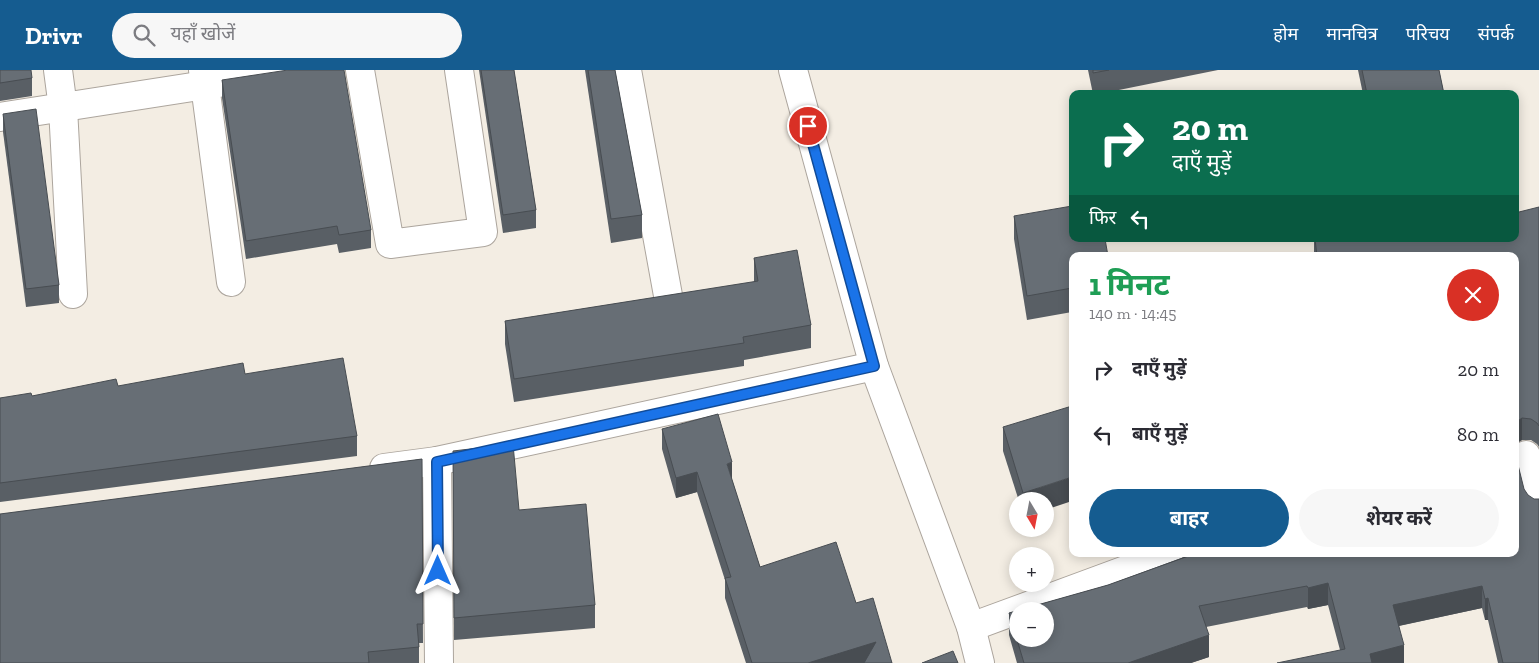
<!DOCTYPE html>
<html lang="hi">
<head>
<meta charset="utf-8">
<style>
	:root { --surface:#fff; --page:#f7f7f7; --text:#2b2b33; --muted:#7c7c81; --accent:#155c90 }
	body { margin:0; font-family:"Zilla Slab","Noto Sans Devanagari",serif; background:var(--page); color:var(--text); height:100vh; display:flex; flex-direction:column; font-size:19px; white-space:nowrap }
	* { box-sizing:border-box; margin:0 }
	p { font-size:16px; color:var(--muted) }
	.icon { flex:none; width:28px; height:28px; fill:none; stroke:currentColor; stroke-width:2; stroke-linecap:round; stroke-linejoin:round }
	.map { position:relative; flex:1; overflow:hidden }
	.details { position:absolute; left:1069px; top:182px; width:450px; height:305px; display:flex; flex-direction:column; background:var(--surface); border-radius:10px; box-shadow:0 2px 12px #0003 }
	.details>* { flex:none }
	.top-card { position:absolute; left:1069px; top:20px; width:450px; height:152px; border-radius:10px; box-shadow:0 2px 12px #0003; background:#0b6e4f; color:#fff; overflow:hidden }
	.needle { width:32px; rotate:170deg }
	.controls { position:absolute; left:1009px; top:422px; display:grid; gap:10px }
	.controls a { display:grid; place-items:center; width:45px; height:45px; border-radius:50%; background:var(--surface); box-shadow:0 2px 12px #0003; font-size:25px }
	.pin { position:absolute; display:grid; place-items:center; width:42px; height:42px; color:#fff; margin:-21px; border:2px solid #fff; border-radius:50%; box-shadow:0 1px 5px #0007 }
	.me { position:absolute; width:55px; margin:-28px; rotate:0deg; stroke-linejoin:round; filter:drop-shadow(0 0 4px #0008) }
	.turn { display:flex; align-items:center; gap:18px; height:105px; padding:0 20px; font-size:22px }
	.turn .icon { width:65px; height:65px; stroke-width:2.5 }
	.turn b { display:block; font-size:35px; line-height:42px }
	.then { display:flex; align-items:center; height:48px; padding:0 20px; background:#0003; gap:10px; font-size:19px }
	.round { display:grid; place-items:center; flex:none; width:52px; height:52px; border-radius:26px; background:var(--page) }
	.head { display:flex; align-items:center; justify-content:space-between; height:85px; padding:0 20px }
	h1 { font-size:30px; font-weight:700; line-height:38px; color:#1e9e55 }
	.action { display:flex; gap:10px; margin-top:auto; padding:10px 20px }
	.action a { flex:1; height:58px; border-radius:30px; background:var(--accent); color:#fff; font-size:20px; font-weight:700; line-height:58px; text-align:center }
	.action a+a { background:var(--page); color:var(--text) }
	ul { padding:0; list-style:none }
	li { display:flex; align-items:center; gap:15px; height:65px; padding:0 20px }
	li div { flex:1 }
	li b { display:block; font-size:19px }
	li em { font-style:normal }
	header { display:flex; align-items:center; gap:30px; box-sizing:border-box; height:70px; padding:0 25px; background:var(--accent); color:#fff }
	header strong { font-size:24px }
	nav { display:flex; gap:28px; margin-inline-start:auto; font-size:18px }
	.search { width:350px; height:45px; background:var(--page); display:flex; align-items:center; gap:12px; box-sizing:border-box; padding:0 18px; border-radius:28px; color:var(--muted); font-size:19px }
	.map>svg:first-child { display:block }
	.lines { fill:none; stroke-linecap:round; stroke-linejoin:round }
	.street-casing { stroke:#aca59d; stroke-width:30 }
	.street { stroke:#fff; stroke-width:28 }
	.wall { fill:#595f65 }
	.shaded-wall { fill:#484d52 }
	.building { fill:#676e75; stroke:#484d52; fill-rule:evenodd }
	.route-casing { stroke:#114b97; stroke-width:12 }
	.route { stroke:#1a73e8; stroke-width:9 }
</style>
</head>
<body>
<header>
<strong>Drivr</strong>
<div class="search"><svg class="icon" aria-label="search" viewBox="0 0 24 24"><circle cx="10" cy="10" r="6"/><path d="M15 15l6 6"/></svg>यहाँ खोजें</div>
<nav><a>होम</a><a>मानचित्र</a><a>परिचय</a><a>संपर्क</a></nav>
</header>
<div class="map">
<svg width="1539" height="593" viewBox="0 0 1539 593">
	<rect width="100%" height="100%" fill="#f3ede3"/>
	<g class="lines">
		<defs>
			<g id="street">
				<polyline points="58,0 63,38 73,224"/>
				<polyline points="203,0 231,212"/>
				<polyline points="360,0 390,174 483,162 459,0"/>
				<polyline points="627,0 669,231"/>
				<polyline points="793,0 874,296 971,557 980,593"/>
				<polyline points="0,47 302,0"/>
				<polyline points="1526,385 1539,436"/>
				<polyline points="437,391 439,593"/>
				<polyline points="384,398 437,391 874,296"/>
				<polyline points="971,557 1169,484"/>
			</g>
		</defs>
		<use href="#street" class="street-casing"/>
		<use href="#street" class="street"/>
	</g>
	<g class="wall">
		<polygon points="0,0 32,8 32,26 0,31"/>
		<polygon points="479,0 514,0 536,140 536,158 503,163"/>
		<polygon points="585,0 615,0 642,145 642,168 611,173"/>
		<polygon points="1088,0 1218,0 1099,24 1093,24"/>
		<polygon points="1358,0 1439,0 1444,24 1363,24"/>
		<polygon points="222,10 371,160 371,178 339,183 337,174 246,189 222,28"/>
		<polygon points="3,44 59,215 59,233 26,237 3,62"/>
		<polygon points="1539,137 1539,377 1537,374 1531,370 1522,370 1515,374 1515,186 1314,186 1314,169 1515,169"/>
		<polygon points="1014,146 1072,186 1072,242 1027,250 1014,169"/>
		<polygon points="754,188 811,255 811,278 744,290 744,296 514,332 505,274 505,251 754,212"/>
		<polygon points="245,304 357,366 357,386 0,432 0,328 32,326 118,316"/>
		<polygon points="1003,357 1045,431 1019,431 1003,381"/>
		<polygon points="662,359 732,410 760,497 856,533 892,593 746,593 725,528 725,510 697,422 676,428 662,379"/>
		<polygon points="453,381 519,440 595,535 595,558 454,570"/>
		<polygon points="422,389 423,573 419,573 419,593 0,593 2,444"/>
		<polygon points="1192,484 1515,484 1539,593 1498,593 1488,550 1485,550 1482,538 1399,556 1404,593 1340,580 1328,535 1308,539 1307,537 1206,557 1209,587 1191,593 1017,593 1009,565 1009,543 1108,515"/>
	</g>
	<g class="shaded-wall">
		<polygon points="1522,348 1522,370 1515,374 1515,353"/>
		<polygon points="732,392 732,411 727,394"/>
		<polygon points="697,402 697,422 676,428 676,408"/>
		<polygon points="1072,407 1072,431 1045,440 1045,431 1023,431 1023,423"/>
		<polygon points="1328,513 1328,535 1308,539 1308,518"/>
		<polygon points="1482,516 1482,538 1393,557 1393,535"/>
		<polygon points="1488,528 1488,550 1485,550 1485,529"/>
		<polygon points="1209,565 1209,587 1191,593 1128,593"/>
		<polygon points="876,572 872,593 808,593"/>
		<polygon points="1404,575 1404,593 1370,593 1370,584"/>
	</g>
	<g class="building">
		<polygon points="0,0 31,0 32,8 0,13"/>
		<polygon points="288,0 344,0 371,160 339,165 337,156 246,171 222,10"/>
		<polygon points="481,0 514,0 536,140 503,145"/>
		<polygon points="588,0 615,0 642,145 611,149"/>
		<polygon points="1093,0 1109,0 1093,3"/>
		<polygon points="1362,0 1439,0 1444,24 1367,24"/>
		<polygon points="36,39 59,215 26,219 3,44"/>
		<polygon points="1072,136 1072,169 1105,169 1108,186 1072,186 1072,218 1027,226 1014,146"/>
		<polygon points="1539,137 1539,356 1537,353 1531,349 1522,348 1515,353 1515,186 1317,186 1315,169 1515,169 1515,143"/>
		<polygon points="797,180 811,255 743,267 744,273 514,309 505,251 758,211 754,188"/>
		<polygon points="343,288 357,366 0,413 0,328 31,323 32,326 116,309 118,316 243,293 245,304"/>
		<polygon points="1072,336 1072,407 1023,423 1003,357"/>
		<polygon points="718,344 732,392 727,394 760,497 836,472 856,533 873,528 892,593 864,593 876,572 808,593 752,593 725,508 731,507 697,402 676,408 662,359"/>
		<polygon points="513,374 519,440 586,434 595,535 454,548 453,381"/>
		<path d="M1515,383L1524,419L1528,425L1534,429H1539V593H1503L1488,528L1485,529L1482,516L1393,535L1404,575L1370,584L1372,593H1277L1345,579L1328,513L1308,518L1307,516L1199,536L1209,565L1128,593H1024L1009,543L1108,515L1194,484H1515ZM1018,541H1045V569H1018Z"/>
		<polygon points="422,389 423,554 417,554 419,577 368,582 369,593 0,593 0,444"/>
		<polygon points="953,581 958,593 922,593"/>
	</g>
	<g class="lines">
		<defs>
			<polyline id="route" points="438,501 437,392 874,296 808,56"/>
		</defs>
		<use href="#route" class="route-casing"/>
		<use href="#route" class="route"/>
	</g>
</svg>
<div class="controls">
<a><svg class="needle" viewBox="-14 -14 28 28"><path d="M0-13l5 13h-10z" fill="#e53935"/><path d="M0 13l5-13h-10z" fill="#7c7c81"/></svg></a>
<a>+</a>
<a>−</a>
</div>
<div class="pin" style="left:808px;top:56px;background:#d93025"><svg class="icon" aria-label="arrive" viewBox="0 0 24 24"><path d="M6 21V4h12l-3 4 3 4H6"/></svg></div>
<svg class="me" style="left:438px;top:501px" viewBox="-20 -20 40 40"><path d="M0-17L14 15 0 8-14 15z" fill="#1a73e8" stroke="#fff" stroke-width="4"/></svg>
<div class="top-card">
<div class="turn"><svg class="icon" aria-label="right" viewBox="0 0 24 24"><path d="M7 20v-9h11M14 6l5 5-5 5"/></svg><div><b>20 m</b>दाएँ मुड़ें</div></div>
<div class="then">फिर<svg class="icon" aria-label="left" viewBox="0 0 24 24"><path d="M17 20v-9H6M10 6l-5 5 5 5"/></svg></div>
</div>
<section class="details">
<div class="head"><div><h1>1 मिनट</h1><p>140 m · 14:45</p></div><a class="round" style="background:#d93025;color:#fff"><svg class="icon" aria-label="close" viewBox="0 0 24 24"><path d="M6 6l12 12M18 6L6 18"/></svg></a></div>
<ul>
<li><svg class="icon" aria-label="right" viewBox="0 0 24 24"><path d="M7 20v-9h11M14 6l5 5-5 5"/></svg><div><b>दाएँ मुड़ें</b></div><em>20 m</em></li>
<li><svg class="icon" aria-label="left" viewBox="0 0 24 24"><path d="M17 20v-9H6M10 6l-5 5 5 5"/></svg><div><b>बाएँ मुड़ें</b></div><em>80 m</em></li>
</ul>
<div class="action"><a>बाहर</a><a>शेयर करें</a></div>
</section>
</div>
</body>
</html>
